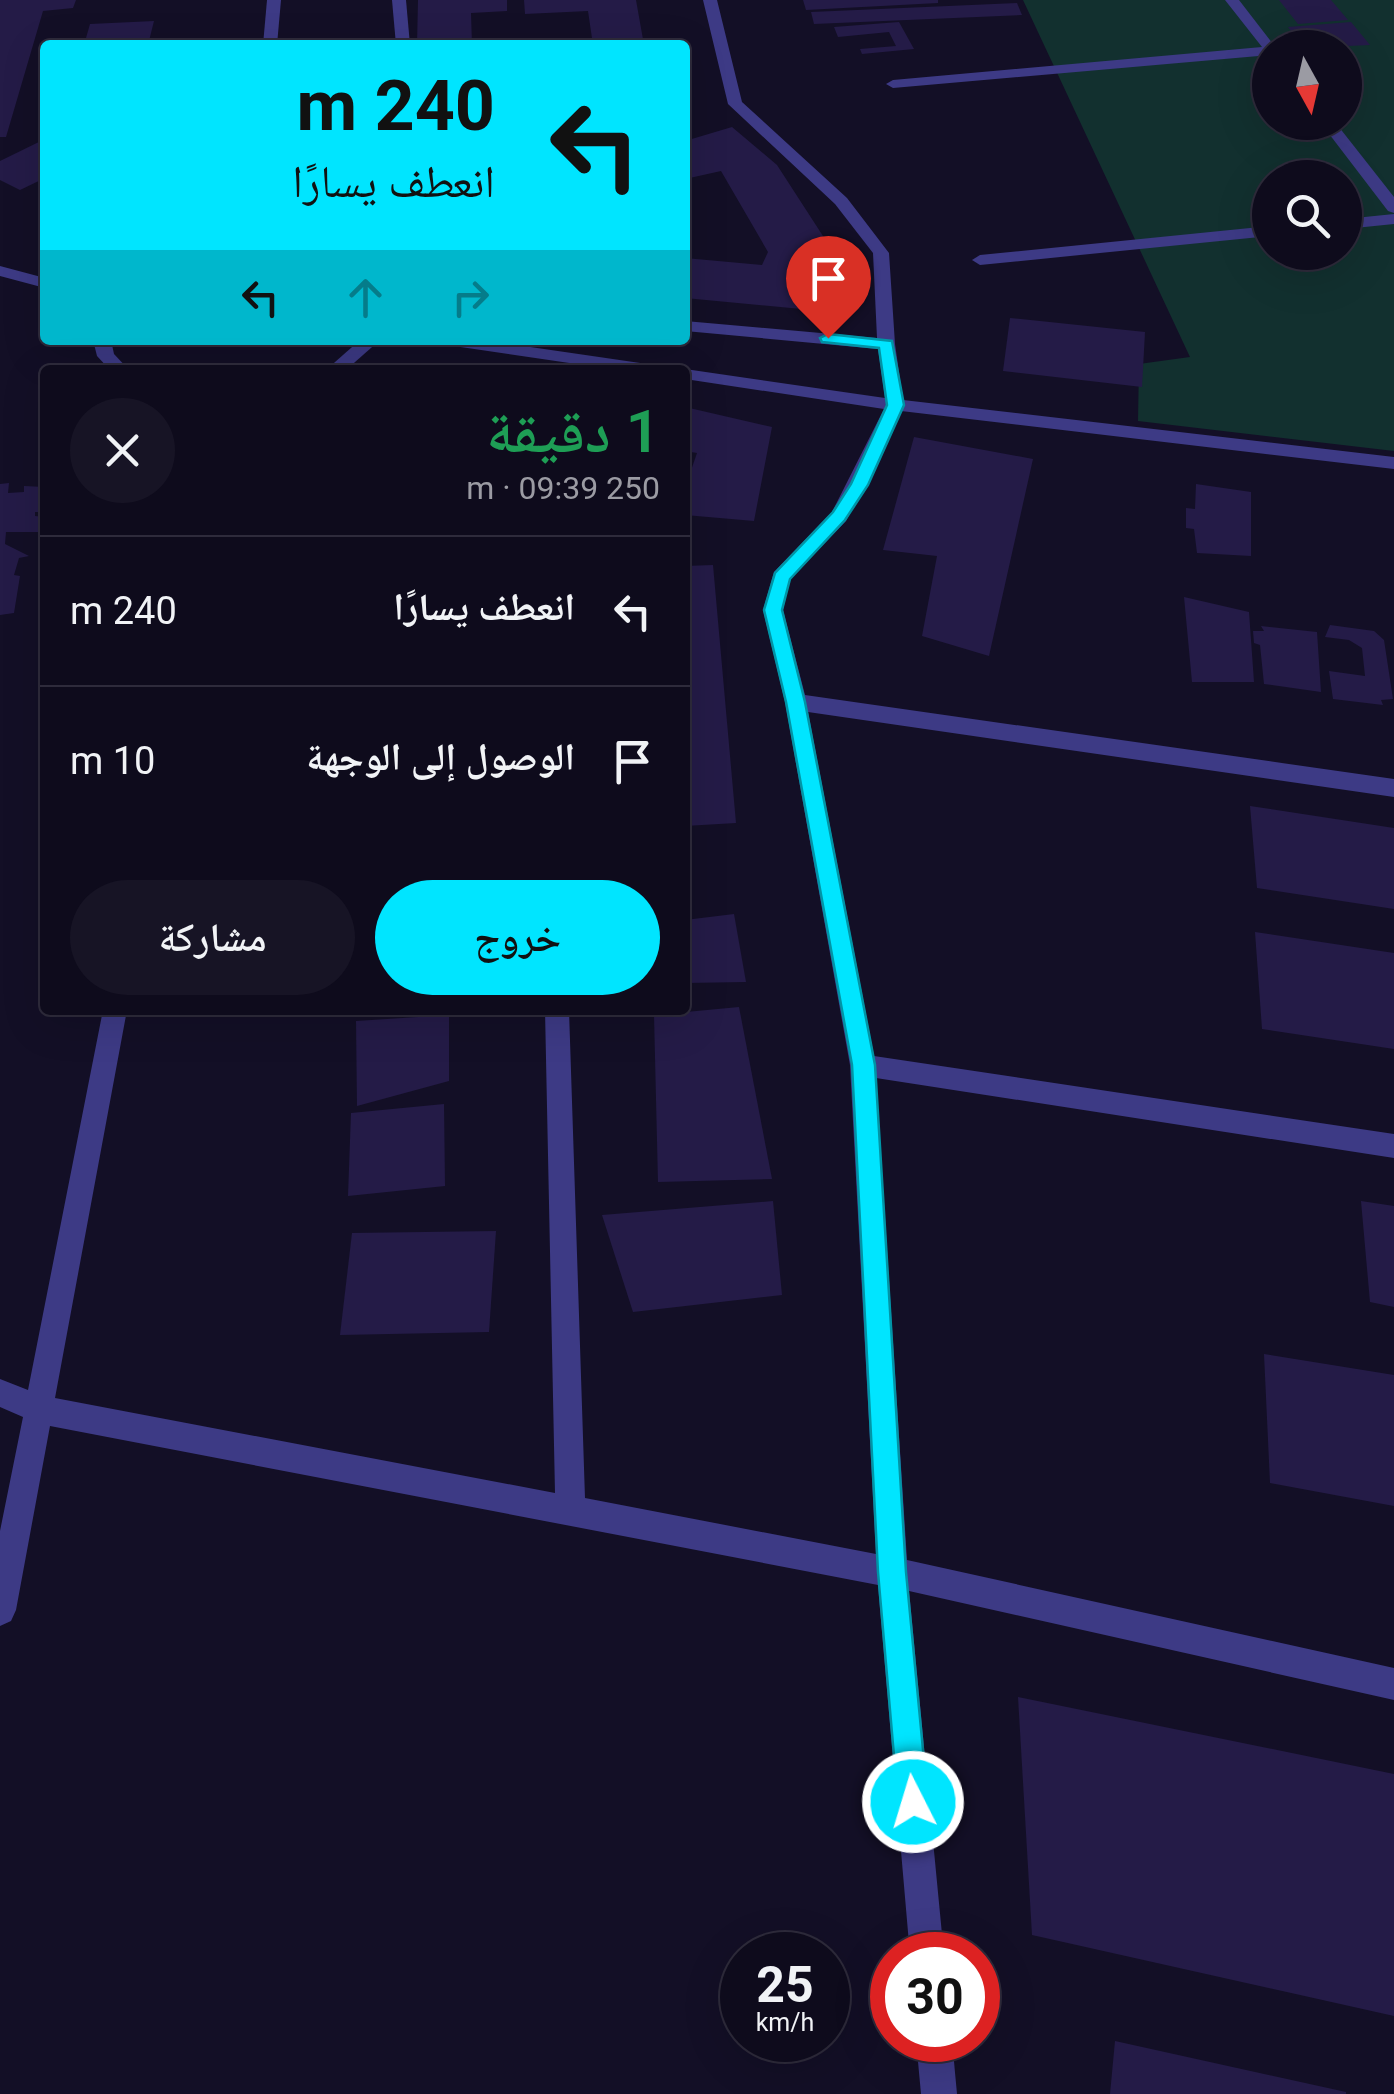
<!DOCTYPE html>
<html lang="ar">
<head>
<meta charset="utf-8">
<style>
	:root { --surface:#0e0b1c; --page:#171425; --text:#f1f3f6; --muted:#9b9ba3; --line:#2e2b3b; --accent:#00e5ff }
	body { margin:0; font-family:Roboto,"Noto Naskh Arabic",sans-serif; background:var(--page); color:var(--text); direction:rtl; height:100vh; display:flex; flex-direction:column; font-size:38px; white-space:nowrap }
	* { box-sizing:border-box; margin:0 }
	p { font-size:32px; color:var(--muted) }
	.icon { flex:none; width:55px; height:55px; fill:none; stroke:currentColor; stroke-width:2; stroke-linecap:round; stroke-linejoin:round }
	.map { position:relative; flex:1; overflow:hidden; direction:ltr }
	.side { position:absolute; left:40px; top:365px; width:650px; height:650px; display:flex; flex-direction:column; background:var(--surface); border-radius:10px; box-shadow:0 10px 40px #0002,0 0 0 2px var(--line); direction:rtl }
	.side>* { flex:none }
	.top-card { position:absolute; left:40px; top:40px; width:650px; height:305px; border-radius:10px; box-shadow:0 10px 40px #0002,0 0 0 2px var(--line); direction:rtl; background:#00e5ff; color:#111; overflow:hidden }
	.needle { width:65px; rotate:172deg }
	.tools { position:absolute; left:1252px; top:30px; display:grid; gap:20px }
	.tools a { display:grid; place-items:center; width:110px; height:110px; border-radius:50%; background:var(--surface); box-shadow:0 10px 40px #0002,0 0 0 2px var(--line); font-size:50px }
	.speed { position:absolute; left:720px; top:1932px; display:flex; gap:20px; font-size:50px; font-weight:700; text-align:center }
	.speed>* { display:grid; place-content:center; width:130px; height:130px; border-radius:50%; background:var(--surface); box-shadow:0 10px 40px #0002,0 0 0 2px var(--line); line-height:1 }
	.speed small { font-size:25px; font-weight:400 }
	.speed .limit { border:15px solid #d22; background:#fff; color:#111 }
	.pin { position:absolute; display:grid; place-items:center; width:85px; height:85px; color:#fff; margin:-102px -42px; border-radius:50% 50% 50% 0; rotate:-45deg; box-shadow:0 0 10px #0007 }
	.pin .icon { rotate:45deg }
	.me { position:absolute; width:110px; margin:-55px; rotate:355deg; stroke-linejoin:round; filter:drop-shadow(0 0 8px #0008) }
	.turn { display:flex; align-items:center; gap:35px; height:210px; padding:0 30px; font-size:45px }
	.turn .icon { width:130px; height:130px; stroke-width:2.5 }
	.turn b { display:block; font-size:70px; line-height:85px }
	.lanes { display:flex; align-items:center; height:95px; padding:0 30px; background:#0003; justify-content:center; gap:50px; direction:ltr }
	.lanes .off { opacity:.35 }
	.round { display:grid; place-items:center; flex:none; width:105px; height:105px; border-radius:52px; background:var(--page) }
	.overview { display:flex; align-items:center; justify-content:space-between; height:170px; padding:0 30px }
	h1 { font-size:60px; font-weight:600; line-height:75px; color:#1e9e55 }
	.button { display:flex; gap:20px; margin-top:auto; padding:20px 30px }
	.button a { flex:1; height:115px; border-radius:60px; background:var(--accent); color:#111; font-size:40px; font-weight:600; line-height:115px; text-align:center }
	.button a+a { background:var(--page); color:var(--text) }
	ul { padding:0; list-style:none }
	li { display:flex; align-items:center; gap:30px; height:150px; padding:0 30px; border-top:2px solid var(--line) }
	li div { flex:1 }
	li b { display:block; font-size:38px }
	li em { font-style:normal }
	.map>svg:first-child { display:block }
	.green { fill:#12302f; fill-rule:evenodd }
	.building { fill:#241b47 }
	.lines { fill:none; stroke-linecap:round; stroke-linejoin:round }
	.minor { fill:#3d3a85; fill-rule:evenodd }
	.route { fill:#00e5ff; stroke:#0095a6; stroke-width:2.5 }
</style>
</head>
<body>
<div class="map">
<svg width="1394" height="2094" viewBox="0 0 1394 2094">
	<rect width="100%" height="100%" fill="#130f26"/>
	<path class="green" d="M1023,0H1394V451L1138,421L1139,364L1190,357ZM1270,48H1345V122H1270ZM1270,178H1345V252H1270Z"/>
	<g class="building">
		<polygon points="0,0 76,0 73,8 43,11 6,137 0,137"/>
		<polygon points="418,0 507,0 507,11 471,13 472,45 417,45"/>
		<polygon points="524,0 636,0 644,45 593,45 588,11 525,14"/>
		<polygon points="803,0 938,0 938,3 806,10"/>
		<polygon points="1279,0 1331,0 1348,20 1298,24"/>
		<polygon points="1017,3 1022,15 814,24 811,12"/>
		<polygon points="154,21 148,45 84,45 90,24"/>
		<polygon points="899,22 914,49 862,54 860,49 896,46 889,32 838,37 834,27"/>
		<polygon points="1351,22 1370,45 1304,48 1288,27"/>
		<polygon points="732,127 777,165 834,253 812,310 685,298 685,258 762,265 768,252 721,171 685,179 685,141"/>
		<polygon points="45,139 45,178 20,190 0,180 0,161"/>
		<polygon points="1010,318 1145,332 1142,387 1003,371"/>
		<polygon points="685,407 772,427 754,521 685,515 685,488 697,453 685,451"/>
		<polygon points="914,437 1033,459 989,656 922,636 937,556 883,550"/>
		<polygon points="9,483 8,493 24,492 24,486 45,487 45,512 35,512 35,516 44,517 40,532 6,532 5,544 29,556 19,558 14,575 20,576 14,613 0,615 0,484"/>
		<polygon points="1196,484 1251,492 1251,556 1197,553 1194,529 1186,528 1186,508 1195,509"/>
		<polygon points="713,565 736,823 685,826 685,566"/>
		<polygon points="1184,597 1249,612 1254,682 1192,682"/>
		<polygon points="1330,625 1374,631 1384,640 1393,699 1381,700 1383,705 1333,699 1329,671 1365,676 1362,648 1349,640 1325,637"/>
		<polygon points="1261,626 1317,632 1321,692 1264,684 1260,645 1254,643 1253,631 1264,631"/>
		<polygon points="1250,806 1394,828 1394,909 1257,888"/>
		<polygon points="734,914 746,982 685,983 685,920"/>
		<polygon points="1255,932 1394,953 1394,1049 1262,1029"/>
		<polygon points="739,1007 772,1179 658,1182 654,1015"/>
		<polygon points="449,1015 449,1081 357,1106 356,1021"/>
		<polygon points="444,1104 445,1186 348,1196 351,1113"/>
		<polygon points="773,1201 782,1295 633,1312 602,1215"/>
		<polygon points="1361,1201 1394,1206 1394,1307 1370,1302"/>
		<polygon points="496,1231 489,1332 340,1335 352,1233"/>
		<polygon points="1264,1354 1394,1375 1394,1506 1270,1483"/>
		<polygon points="1018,1697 1394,1774 1394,2016 1032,1935"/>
		<polygon points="1115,2041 1346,2092 1346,2094 1110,2094"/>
	</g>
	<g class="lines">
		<g class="minor">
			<polygon points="267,0 281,0 277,45 263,45"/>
			<polygon points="392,0 406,0 410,45 396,45"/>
			<polygon points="703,0 717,0 742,102 847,198 889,253 895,344 903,400 1394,457 1394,469 901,411 846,521 790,579 783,610 805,695 1394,779 1394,797 808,712 874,1056 1394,1134 1394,1158 876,1078 907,1560 1394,1668 1394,1700 909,1591 944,1955 910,1955 878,1585 50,1426 16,1610 11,1621 0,1626 0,1531 23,1417 0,1407 0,1379 28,1390 103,1010 127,1010 55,1398 555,1493 545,1010 569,1010 585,1498 876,1554 850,1065 785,702 763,610 774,572 832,512 884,409 685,379 685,370 679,370 685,369 885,398 878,349 685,331 685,321 877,338 873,253 835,204 728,104"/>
			<polygon points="1225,0 1239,0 1276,48 1270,48 1270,55 893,88 886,84 893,80 1262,47"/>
			<polygon points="1320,122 1335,122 1394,197 1394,213 1388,211"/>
			<polygon points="1394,214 1394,224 1345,229 1345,219"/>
			<polygon points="1270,226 1270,236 980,265 972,260 980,255"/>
			<polygon points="0,266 45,278 45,288 0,276"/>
			<polygon points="93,340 111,340 114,354 129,370 110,370 97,356"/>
			<polygon points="360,340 380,340 346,370 326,370"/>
			<polygon points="438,340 483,340 654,365 663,370 617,370 447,345"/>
			<polygon points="916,2040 952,2040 957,2094 921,2094"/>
		</g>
	</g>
	<polygon class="route" points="828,334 892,341 904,405 868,485 845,520 790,579 782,610 805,702 875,1065 906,1572 928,1802 923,1812 913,1817 902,1812 898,1802 878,1572 852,1065 786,702 764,610 775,573 833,512 851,484 887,405 879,348 822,342 820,338"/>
</svg>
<div class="tools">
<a><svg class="needle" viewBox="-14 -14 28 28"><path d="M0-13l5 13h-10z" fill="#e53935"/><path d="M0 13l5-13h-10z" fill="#9b9ba3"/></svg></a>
<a><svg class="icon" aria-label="search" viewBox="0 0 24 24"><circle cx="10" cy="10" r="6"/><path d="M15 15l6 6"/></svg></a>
</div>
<div class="speed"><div>25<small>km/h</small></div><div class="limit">30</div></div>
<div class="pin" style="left:828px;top:338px;background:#d93025"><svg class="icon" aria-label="arrive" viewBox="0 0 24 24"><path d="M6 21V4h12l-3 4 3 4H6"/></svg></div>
<svg class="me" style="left:913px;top:1802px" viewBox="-20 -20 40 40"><circle r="17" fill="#00e5ff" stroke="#fff" stroke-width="3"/><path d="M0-11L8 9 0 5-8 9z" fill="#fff"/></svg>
<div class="top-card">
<div class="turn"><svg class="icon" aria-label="left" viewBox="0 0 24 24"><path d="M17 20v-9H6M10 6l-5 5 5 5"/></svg><div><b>240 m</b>انعطف يسارًا</div></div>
<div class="lanes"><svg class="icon" aria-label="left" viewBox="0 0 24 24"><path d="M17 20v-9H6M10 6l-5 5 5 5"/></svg><svg class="icon off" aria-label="ahead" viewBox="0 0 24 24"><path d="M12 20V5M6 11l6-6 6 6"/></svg><svg class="icon off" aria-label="right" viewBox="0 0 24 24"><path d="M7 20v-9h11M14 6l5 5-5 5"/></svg></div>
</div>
<section class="side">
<div class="overview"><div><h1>1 دقيقة</h1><p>250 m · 09:39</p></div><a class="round"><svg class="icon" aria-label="close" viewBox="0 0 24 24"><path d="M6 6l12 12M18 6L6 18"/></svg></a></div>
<ul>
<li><svg class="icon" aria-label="left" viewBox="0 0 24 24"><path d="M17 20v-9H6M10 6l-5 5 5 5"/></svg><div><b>انعطف يسارًا</b></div><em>240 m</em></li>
<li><svg class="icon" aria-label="arrive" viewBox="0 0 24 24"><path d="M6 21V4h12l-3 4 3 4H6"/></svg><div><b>الوصول إلى الوجهة</b></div><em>10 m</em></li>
</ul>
<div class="button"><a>خروج</a><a>مشاركة</a></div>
</section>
</div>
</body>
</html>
